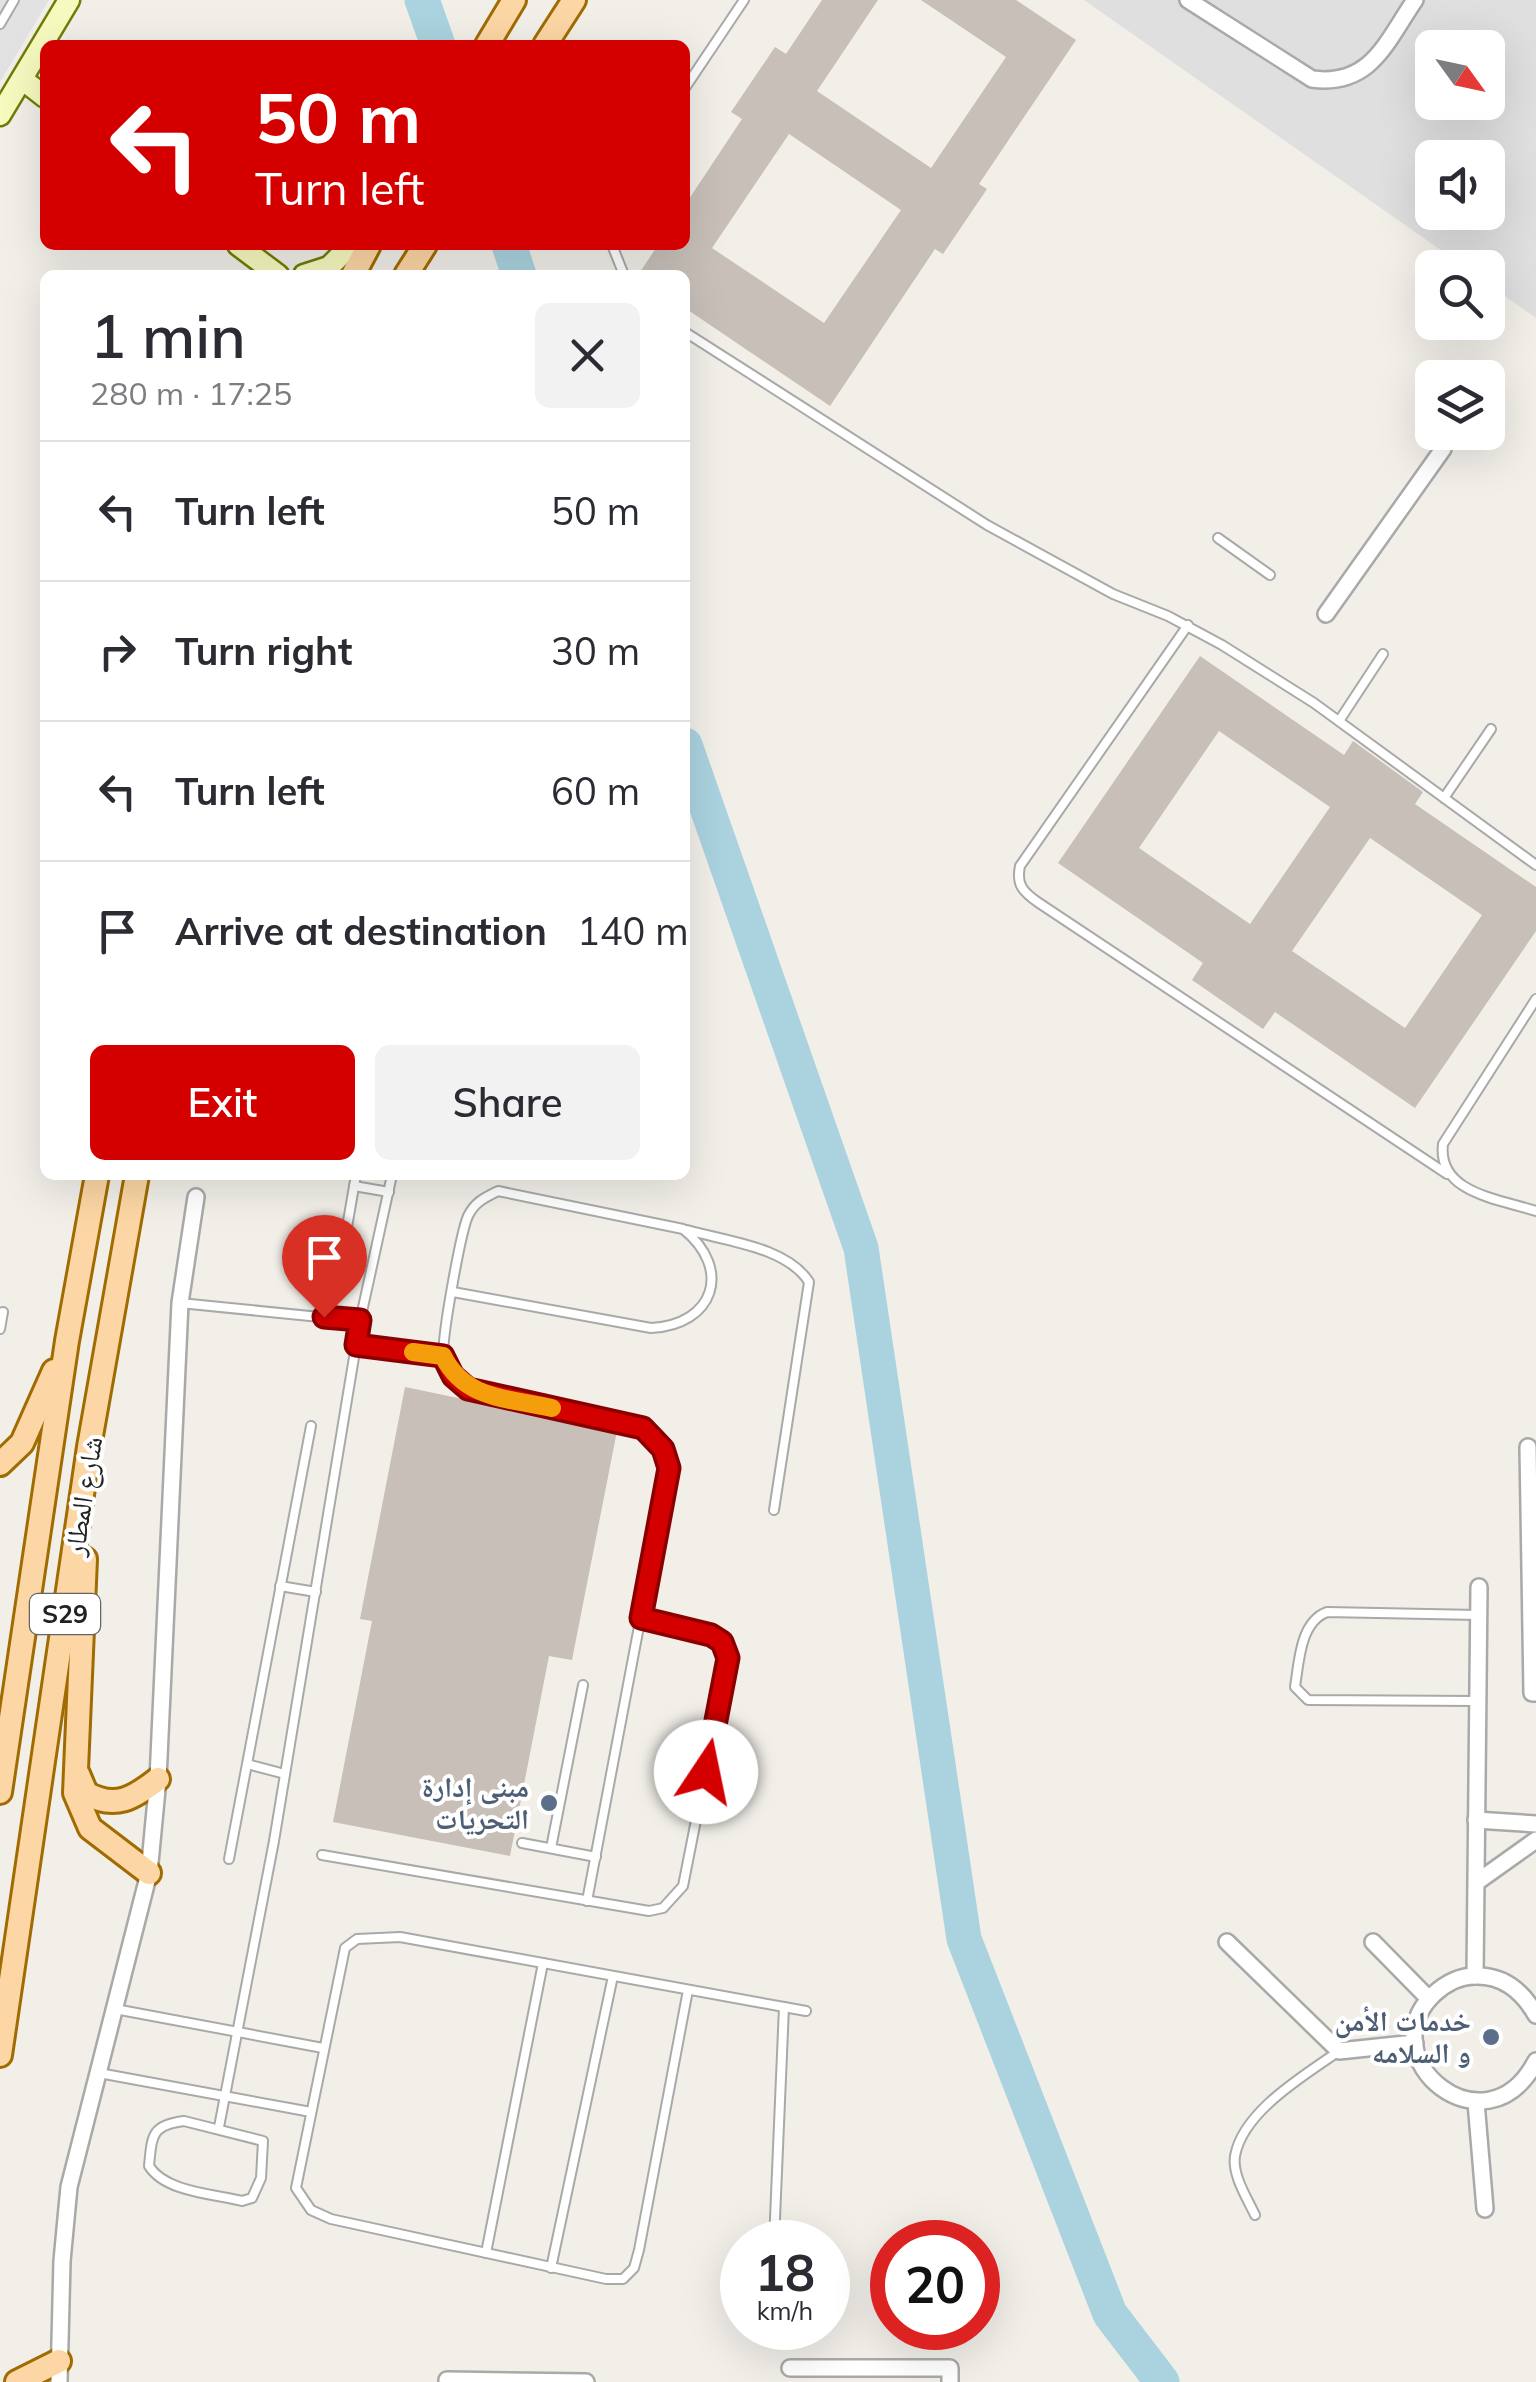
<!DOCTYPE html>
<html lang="en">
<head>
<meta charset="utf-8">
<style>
	:root { --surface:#fff; --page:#f2f2f3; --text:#2b2b33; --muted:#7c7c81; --line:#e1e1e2; --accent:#d40000 }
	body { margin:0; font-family:Mulish,"Noto Naskh Arabic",sans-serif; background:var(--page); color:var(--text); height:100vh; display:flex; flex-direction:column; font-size:38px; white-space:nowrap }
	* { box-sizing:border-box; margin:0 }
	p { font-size:32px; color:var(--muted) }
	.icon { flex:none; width:55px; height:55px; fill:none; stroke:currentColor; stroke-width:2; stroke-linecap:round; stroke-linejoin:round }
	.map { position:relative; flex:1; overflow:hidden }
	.panel { position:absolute; left:40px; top:270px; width:650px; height:910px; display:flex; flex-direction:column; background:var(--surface); border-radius:15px; box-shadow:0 10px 40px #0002 }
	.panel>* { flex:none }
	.hud { position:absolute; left:40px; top:40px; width:650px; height:210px; border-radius:15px; box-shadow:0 10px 40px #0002; background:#d40000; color:#fff; overflow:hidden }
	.needle { width:65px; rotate:123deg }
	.fabs { position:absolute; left:1415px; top:30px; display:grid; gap:20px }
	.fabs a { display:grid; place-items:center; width:90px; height:90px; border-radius:15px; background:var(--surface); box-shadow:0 10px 40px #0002; font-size:50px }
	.speed { position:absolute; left:720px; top:2220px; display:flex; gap:20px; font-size:50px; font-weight:700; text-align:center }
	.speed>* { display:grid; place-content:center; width:130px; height:130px; border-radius:50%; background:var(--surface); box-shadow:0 10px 40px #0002; line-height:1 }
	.speed small { font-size:25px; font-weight:400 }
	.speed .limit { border:15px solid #d22; background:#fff; color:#111 }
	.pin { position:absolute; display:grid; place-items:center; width:85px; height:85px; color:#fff; margin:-102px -42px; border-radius:50% 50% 50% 0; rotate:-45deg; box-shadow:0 0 10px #0007 }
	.pin .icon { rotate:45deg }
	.me { position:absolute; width:110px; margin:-55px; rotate:11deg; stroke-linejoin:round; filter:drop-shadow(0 0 8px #0008) }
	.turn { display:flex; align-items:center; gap:35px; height:210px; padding:0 50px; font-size:45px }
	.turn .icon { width:130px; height:130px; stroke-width:2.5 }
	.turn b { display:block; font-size:70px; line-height:85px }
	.round { display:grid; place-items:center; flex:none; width:105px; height:105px; border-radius:15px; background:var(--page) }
	.headline { display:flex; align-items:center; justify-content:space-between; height:170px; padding:0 50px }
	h1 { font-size:60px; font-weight:600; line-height:75px }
	.action { display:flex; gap:20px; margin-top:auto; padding:20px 50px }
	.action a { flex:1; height:115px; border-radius:15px; background:var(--accent); color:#fff; font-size:40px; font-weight:600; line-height:115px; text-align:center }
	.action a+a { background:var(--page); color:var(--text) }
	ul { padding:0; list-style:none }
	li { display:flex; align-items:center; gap:30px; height:140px; padding:0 50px; border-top:2px solid var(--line) }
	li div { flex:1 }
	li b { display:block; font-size:38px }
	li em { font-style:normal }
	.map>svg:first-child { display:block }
	.residential { fill:#e0dfdf; fill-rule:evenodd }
	.parking { fill:#e2e2e2 }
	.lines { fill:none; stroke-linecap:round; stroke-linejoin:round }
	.river { stroke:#aad3df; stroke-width:35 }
	.building { fill:#c7bfb8; fill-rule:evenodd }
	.lane-casing { stroke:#a9a9a9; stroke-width:12 }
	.street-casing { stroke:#a9a9a9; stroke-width:20 }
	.secondary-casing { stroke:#707d05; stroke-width:25 }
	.primary-casing { stroke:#a06b00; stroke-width:28 }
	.lane { stroke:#fff; stroke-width:8 }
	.street { stroke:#fff; stroke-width:15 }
	.secondary { stroke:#f7fabf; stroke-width:20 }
	.primary { stroke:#fcd6a4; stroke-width:22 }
	.route-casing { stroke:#8a0000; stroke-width:25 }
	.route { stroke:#d40000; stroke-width:18 }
	.slow { stroke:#f59e0b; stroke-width:18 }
	.service-dot { fill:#5c6f8a; stroke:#fff; stroke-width:4 }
	.labels { text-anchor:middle; stroke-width:8; stroke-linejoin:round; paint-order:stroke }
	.shield { fill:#fff; stroke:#646464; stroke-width:2.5 }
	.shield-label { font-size:25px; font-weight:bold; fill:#222 }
	.street-label { font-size:28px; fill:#222; stroke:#fff }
	.service-label { font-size:28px; font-weight:bold; fill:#4e5e75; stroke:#fff; text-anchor:end }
</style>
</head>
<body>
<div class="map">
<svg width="1536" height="2382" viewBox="0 0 1536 2382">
	<rect width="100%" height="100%" fill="#f2efe9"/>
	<path class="residential" d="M1084,0H1536V318L1488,284V268L1465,267ZM1432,48H1488V102H1432ZM1432,158H1488V212H1432Z"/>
	<polygon class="parking" points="0,0 49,0 0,82"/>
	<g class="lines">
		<g class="river">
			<polyline points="422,0 438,45"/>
			<polyline points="509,245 519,275"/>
			<polyline points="685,745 861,1248 964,1939 1110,2314 1162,2382"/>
		</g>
	</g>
	<g class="building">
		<path d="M822,0H878L817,91L931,168L1006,57L921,0H1016L1076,40L979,184L987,189L943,254L935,249L830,406L685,308V275H638L658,245H685V205L742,119L731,112L775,47L786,54ZM789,134L901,210L824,323L712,248Z"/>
		<path d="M1200,656L1344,755L1353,741L1423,792L1415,804L1536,887V931L1415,1108L1275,1012L1263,1029L1192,980L1203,963L1058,863ZM1219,731L1330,807L1250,924L1139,848ZM1370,838L1482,915L1405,1028L1292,951Z"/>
		<polygon points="405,1387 617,1431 572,1660 549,1656 510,1856 333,1822 372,1621 360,1619"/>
	</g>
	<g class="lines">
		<defs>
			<g id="lane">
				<polyline points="0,24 14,0"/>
				<polyline points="685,88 744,0"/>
				<polyline points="612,245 624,275"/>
				<polyline points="685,332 987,525 1113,594 1168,616 1222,645 1314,703 1536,865"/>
				<polyline points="1218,538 1270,575"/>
				<path d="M1188,625L1020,866C1016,885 1023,892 1039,903L1447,1174"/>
				<polyline points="1339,721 1383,654"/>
				<polyline points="1444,798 1491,729"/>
				<path d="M1536,999L1443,1144C1437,1193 1499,1199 1536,1211"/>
				<polyline points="354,1186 389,1192"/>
				<path d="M687,1230C726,1241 787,1247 809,1282L774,1510"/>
				<polyline points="338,1279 356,1175"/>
				<path d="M453,1292L651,1328C714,1325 733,1269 683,1229L498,1191C484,1198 475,1202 468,1216C461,1232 440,1344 444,1358C447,1372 458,1380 469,1389L643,1429L663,1449L669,1468L587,1901"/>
				<polyline points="180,1303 360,1321"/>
				<polyline points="0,1329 3,1312"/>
				<polyline points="357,1345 443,1356"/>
				<polyline points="280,1586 316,1592"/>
				<path d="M1475,1701L1308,1700L1295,1687C1299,1662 1300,1622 1327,1612L1478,1615"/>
				<polyline points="247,1764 285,1774"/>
				<polyline points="522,1843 596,1857"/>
				<polyline points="551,1848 583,1685"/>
				<polyline points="322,1855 649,1911 663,1908 683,1886 728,1658 723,1642 711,1635 641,1618"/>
				<polyline points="229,1859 311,1426"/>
				<polyline points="688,1990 639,2250 634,2268 623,2279 606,2279 331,2219 311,2210 296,2188 345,1948 357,1939 400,1937 784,2007 806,2011"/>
				<polyline points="115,2009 323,2048"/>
				<polyline points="99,2073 311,2112"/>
				<path d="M184,2121L263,2141L261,2178L252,2198L242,2201C214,2194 165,2192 149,2166C152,2136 151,2125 184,2121Z"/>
				<polyline points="219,2127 274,1841 360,1321 392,1175"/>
				<path d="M1255,2215C1247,2198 1232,2175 1235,2156C1243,2111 1305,2075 1339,2051"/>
				<polyline points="774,2242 784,2007"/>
				<polyline points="486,2253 543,1963"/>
				<polyline points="551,2268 613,1976"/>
			</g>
			<g id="street">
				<path d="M1188,0L1312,79C1371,87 1386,42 1415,0"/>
				<polyline points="1326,614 1443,449"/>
				<polyline points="1528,1447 1532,1693 1536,1693"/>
				<polyline points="1476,1820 1536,1824"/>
				<polyline points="1477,1882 1536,1840"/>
				<polyline points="1227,1942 1339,2051 1415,2043"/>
				<polyline points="1373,1942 1429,1999"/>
				<polyline points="1475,1976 1479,1587"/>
				<path d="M1536,2015C1523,1992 1504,1975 1475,1976C1460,1976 1445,1984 1434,1994C1367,2058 1486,2157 1536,2061"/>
				<polyline points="1476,2102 1485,2209"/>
				<polyline points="790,2368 950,2368 950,2382"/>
				<polyline points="447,2380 586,2382"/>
				<polyline points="59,2382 62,2261 69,2187 149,1873 158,1779 180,1303 196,1197"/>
			</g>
			<g id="secondary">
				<polyline points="22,79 45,97"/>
				<polyline points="0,115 69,0"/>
				<polyline points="238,245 278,275"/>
				<polyline points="304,275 329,267 351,245"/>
			</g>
			<g id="primary">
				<polyline points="487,45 514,0"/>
				<polyline points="545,45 574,0"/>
				<polyline points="353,275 369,245"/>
				<polyline points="406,275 425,245"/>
				<polyline points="0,1464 22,1443 54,1371"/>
				<polyline points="85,1559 75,1793 90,1828 149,1873"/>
				<path d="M78,1774L86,1793C115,1810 134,1798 158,1779"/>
				<polyline points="0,1792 67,1341 97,1175"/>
				<polyline points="0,2055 89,1447 137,1175"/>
				<polyline points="17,2382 59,2361"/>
			</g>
		</defs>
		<use href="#lane" class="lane-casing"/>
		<use href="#street" class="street-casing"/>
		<use href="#secondary" class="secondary-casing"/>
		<use href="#primary" class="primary-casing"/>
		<use href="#lane" class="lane"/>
		<use href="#street" class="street"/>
		<use href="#secondary" class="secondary"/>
		<use href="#primary" class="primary"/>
	</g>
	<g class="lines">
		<defs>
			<polyline id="route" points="324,1317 360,1320 356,1345 443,1356 453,1376 468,1389 643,1428 663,1449 669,1468 641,1618 711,1635 722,1642 728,1658 706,1772"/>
		</defs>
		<use href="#route" class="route-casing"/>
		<use href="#route" class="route"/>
		<path class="slow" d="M413,1352L443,1356C465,1400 508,1398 552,1408"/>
	</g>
	<g class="service-dot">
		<circle cx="549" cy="1803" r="10"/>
		<circle cx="1491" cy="2037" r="10"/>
	</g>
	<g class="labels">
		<rect class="shield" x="30" y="1594" width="70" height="40" rx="8"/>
		<g class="shield-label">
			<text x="65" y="1623">S29</text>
		</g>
		<g class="street-label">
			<text transform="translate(83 1496) rotate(-81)" y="10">شارع المطار</text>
		</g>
		<g class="service-label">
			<text x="529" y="1797">مبنى إدارة<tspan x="529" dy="32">التحريات</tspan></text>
			<text x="1471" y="2031">خدمات الأمن<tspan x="1471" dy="32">و السلامه</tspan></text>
		</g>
	</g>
</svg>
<div class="fabs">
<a><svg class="needle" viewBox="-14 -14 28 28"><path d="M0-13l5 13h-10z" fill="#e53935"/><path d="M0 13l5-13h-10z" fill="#7c7c81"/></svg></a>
<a><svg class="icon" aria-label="sound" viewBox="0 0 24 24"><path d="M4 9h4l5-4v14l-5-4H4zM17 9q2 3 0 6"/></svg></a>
<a><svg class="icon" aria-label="search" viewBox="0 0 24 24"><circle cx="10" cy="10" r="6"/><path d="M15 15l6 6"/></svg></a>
<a><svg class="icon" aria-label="layers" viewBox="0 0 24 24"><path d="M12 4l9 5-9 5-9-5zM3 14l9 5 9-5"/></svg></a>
</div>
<div class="speed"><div>18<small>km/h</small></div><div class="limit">20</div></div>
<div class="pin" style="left:324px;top:1317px;background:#d93025"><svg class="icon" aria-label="arrive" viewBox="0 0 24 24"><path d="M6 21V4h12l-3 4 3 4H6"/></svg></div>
<svg class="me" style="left:706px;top:1772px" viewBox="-20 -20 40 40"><circle r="19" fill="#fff"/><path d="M0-13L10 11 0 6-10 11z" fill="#d40000"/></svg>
<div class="hud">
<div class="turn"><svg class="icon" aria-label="left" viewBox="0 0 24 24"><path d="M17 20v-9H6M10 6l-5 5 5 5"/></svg><div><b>50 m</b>Turn left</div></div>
</div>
<section class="panel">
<div class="headline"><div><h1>1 min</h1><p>280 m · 17:25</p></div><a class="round"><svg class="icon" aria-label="close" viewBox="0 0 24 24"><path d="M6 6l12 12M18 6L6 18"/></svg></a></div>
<ul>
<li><svg class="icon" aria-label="left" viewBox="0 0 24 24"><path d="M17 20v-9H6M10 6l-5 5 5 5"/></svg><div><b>Turn left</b></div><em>50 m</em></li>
<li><svg class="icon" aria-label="right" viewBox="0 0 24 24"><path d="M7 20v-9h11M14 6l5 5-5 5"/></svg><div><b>Turn right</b></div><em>30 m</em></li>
<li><svg class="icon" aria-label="left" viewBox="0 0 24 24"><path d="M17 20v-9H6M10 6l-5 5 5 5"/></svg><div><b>Turn left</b></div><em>60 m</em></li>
<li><svg class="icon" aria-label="arrive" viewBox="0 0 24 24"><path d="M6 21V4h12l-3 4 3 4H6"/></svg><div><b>Arrive at destination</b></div><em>140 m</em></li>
</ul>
<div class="action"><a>Exit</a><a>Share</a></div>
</section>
</div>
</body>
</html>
